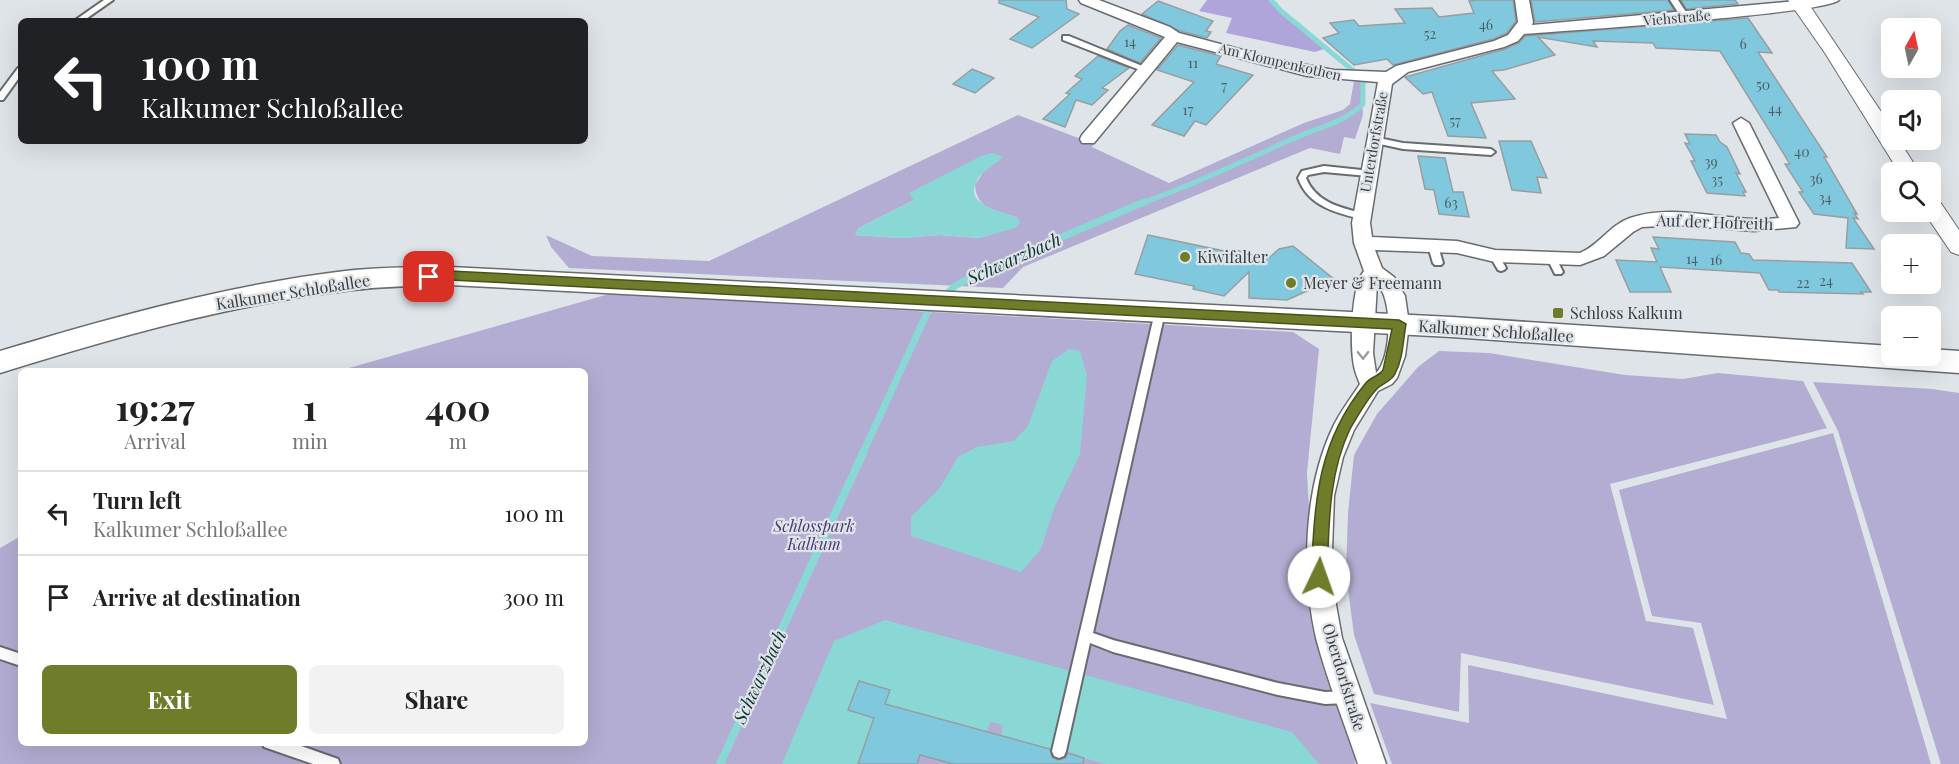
<!DOCTYPE html>
<html lang="en">
<head>
<meta charset="utf-8">
<style>
	:root { --surface:#fff; --page:#f2f2f2; --text:#222; --muted:#767676; --line:#e0e0e0; --accent:#6f7d2a }
	body { margin:0; font-family:"Playfair Display",serif; background:var(--page); color:var(--text); height:100vh; display:flex; flex-direction:column; font-size:22px; white-space:nowrap }
	* { box-sizing:border-box; margin:0 }
	p { font-size:20px; color:var(--muted) }
	.icon { flex:none; width:33px; height:33px; fill:none; stroke:currentColor; stroke-width:2; stroke-linecap:round; stroke-linejoin:round }
	.map { position:relative; flex:1; overflow:hidden }
	.sheet { position:absolute; left:18px; top:368px; width:570px; height:378px; display:flex; flex-direction:column; background:var(--surface); border-radius:9px; box-shadow:0 6px 24px #0002 }
	.sheet>* { flex:none }
	.guide { position:absolute; left:18px; top:18px; width:570px; height:126px; border-radius:9px; box-shadow:0 6px 24px #0002; background:#202124; color:#fff; overflow:hidden }
	.needle { width:39px; rotate:9deg }
	.controls { position:absolute; left:1881px; top:18px; display:grid; gap:12px }
	.controls a { display:grid; place-items:center; width:60px; height:60px; border-radius:9px; background:var(--surface); box-shadow:0 6px 24px #0002; font-size:30px }
	.pin { position:absolute; display:grid; place-items:center; width:51px; height:51px; color:#fff; margin:-26px; border-radius:12px; box-shadow:0 3px 9px #0006 }
	.me { position:absolute; width:66px; margin:-33px; rotate:3deg; stroke-linejoin:round; filter:drop-shadow(0 0 4px #0008) }
	.turn { display:flex; align-items:center; gap:21px; height:126px; padding:0 24px; font-size:27px }
	.turn .icon { width:78px; height:78px; stroke-width:2.5 }
	.turn b { display:block; font-size:42px; line-height:51px }
	.eta { display:flex; justify-content:space-evenly; align-items:center; height:102px; text-align:center }
	.eta b { font-size:36px; font-weight:700; line-height:42px }
	.primary-button { display:flex; gap:12px; margin-top:auto; padding:12px 24px }
	.primary-button a { flex:1; height:69px; border-radius:9px; background:var(--accent); color:#fff; font-size:24px; font-weight:700; line-height:69px; text-align:center }
	.primary-button a+a { background:var(--page); color:var(--text) }
	ul { padding:0; list-style:none }
	li { display:flex; align-items:center; gap:18px; height:84px; padding:0 24px; border-top:2px solid var(--line) }
	li div { flex:1 }
	li b { display:block; font-size:22px }
	li em { font-style:normal }
	.map>svg:first-child { display:block }
	.green { fill:#b4add3; fill-rule:evenodd }
	.forest { fill:#b0a5db }
	.water { fill:#89d8d6 }
	.lines { fill:none; stroke-linecap:round; stroke-linejoin:round }
	.stream-far2 { stroke:#89d8d6; stroke-width:5 }
	.stream-far1 { stroke:#89d8d6; stroke-width:7 }
	.stream { stroke:#89d8d6; stroke-width:8 }
	.building { fill:#80c8de; stroke:#989ea0; stroke-width:1.5 }
	.service-casing { stroke:#686c70; stroke-width:4 }
	.minor-casing { stroke:#686c70; stroke-width:3 }
	.tertiary-casing { stroke:#686c70; stroke-width:2 }
	.secondary-casing { stroke:#686c70; stroke-width:3 }
	.service { fill:#fff; fill-rule:evenodd }
	.minor { fill:#fff; fill-rule:evenodd }
	.tertiary { fill:#fff; fill-rule:evenodd }
	.secondary { fill:#fff; fill-rule:evenodd }
	.oneway { stroke:#9d9e9f }
	.route { fill:#6f7d2a; stroke:#48511b; stroke-width:1.5 }
	.poi-dot { fill:#6f7d2a; stroke:#dfe4e9; stroke-width:2 }
	.labels { text-anchor:middle; stroke-width:4.5; stroke-linejoin:round; paint-order:stroke }
	.far-street-label { font-size:14px; fill:#3b3d3f; stroke:#dfe4e9 }
	.number-label { font-size:14px; fill:#4c6067 }
	.street-label { font-size:16px; fill:#3b3d3f; stroke:#dfe4e9 }
	.poi-label { font-size:16px; fill:#3b3d3f; stroke:#dfe4e9; text-anchor:start }
	.park-label { font-size:16px; font-style:italic; fill:#4a3779; stroke:#dfe4e9 }
	.water-label { font-size:18px; font-style:italic; fill:#0d3534; stroke:#dfe4e9 }
</style>
</head>
<body>
<div class="map">
<svg width="1959" height="764" viewBox="0 0 1959 764">
	<rect width="100%" height="100%" fill="#dfe4e9"/>
	<g class="green">
		<path d="M1354,81L1361,82L1363,115L1355,139L1344,137L1340,154L1310,148L1023,267L1003,288L569,268L551,247L546,235L592,256L709,261L1018,115L1094,144L1092,147L1169,183L1304,123L1343,110L1350,104ZM982,174L975,185C976,211 999,210 1018,218L980,238L939,235L901,238L855,235L859,228L914,200Z"/>
		<polygon points="609,294 1293,332 1319,349 1307,473 1317,644 1355,755 1355,764 0,764 0,548 21,536 21,742 585,742 585,370 342,370"/>
		<polygon points="1439,351 1489,353 1625,375 1683,379 1718,373 1803,381 1827,428 1610,484 1646,621 1693,628 1714,705 1461,653 1459,712 1374,694 1354,635 1346,573 1348,513 1354,455 1377,414 1418,367"/>
		<polygon points="1813,382 1932,389 1959,393 1959,764 1941,764 1838,431"/>
		<polygon points="1833,433 1931,764 1392,764 1370,703 1469,723 1468,665 1727,719 1701,623 1652,616 1619,490"/>
	</g>
	<polygon class="forest" points="1207,0 1269,0 1324,49 1315,52 1226,33 1232,18 1199,11"/>
	<g class="water">
		<path d="M993,153L1003,157C996,165 983,170 978,179C961,206 1004,211 1018,218L1020,223L1015,228L980,238L939,235L901,238L855,235L859,228L914,200L909,193L981,156Z"/>
		<polygon points="1069,349 1080,351 1087,375 1080,454 1054,508 1041,549 1021,572 911,536 911,517 940,488 958,457 977,447 1014,441 1028,426 1052,361"/>
		<polygon points="885,620 1292,732 1319,764 1106,764 1001,736 1003,725 990,722 987,731 885,704 889,690 859,681 848,710 874,718 858,764 782,764 834,641"/>
	</g>
	<g class="lines">
		<path class="stream-far2" d="M1139,204C1194,185 1245,160 1297,137C1320,127 1345,122 1363,104V82L1356,73L1281,11L1271,0"/>
		<g class="stream-far1">
			<polyline points="943,297 955,286 982,271 1144,202"/>
			<polyline points="862,455 927,313 935,305"/>
		</g>
		<polyline class="stream" points="720,764 863,453"/>
	</g>
	<g class="building">
		<polygon points="999,0 1066,0 1067,9 1079,14 1032,48 1010,39 1039,17 999,3"/>
		<polygon points="1478,0 1513,0 1516,21 1507,33 1493,39 1393,65 1387,59 1354,65 1323,38 1339,33 1330,23 1354,20 1359,26 1405,23 1395,9 1432,8 1439,17 1474,13 1469,1"/>
		<polygon points="1531,0 1668,0 1674,10 1535,22"/>
		<polygon points="1681,0 1735,0 1738,4 1686,9"/>
		<polygon points="1158,1 1213,21 1206,31 1211,32 1207,38 1180,31 1142,14"/>
		<polygon points="1748,18 1772,53 1758,52 1827,157 1824,157 1857,214 1854,213 1858,219 1853,218 1874,249 1846,248 1848,218 1814,214 1799,192 1803,192 1785,164 1790,164 1720,51 1656,48 1653,43 1593,41 1597,47 1538,37 1555,55 1504,70 1492,71 1515,99 1471,103 1486,138 1448,136 1432,92 1423,94 1405,77 1505,49 1519,43 1525,36"/>
		<polygon points="1128,25 1161,38 1140,63 1107,49 1120,31"/>
		<polygon points="1178,45 1221,56 1216,64 1253,75 1206,125 1195,121 1184,136 1152,125 1194,82 1157,70"/>
		<polygon points="1098,56 1129,68 1102,88 1108,90 1092,105 1076,100 1065,127 1043,119 1070,94 1066,93 1082,79 1075,76"/>
		<polygon points="972,69 994,78 975,93 953,84"/>
		<polygon points="1685,134 1716,135 1720,142 1727,147 1740,174 1736,173 1746,192 1743,192 1745,196 1707,193 1691,161 1695,161 1685,143 1690,144"/>
		<polygon points="1499,141 1531,141 1547,178 1537,177 1541,193 1512,190"/>
		<polygon points="1418,156 1445,158 1453,192 1463,192 1469,217 1439,214 1434,190 1425,189"/>
		<polygon points="1148,235 1234,253 1234,250 1270,257 1279,249 1293,246 1334,279 1287,300 1249,298 1249,272 1224,296 1193,289 1194,286 1135,274"/>
		<polygon points="1653,237 1735,242 1741,253 1749,254 1753,260 1852,263 1871,292 1861,292 1863,294 1779,292 1778,290 1769,290 1760,273 1660,267 1671,292 1630,292 1616,260 1657,262 1651,248 1659,249"/>
		<polygon points="859,681 890,690 885,704 1050,749 1052,757 1058,760 1065,758 1068,753 1084,758 1083,764 953,764 920,755 917,764 858,764 874,718 848,710"/>
	</g>
	<g class="lines">
		<defs>
			<g id="service">
				<polygon points="104,0 113,0 83,21 74,21"/>
				<polygon points="1670,0 1678,0 1690,18 1689,20 1683,20"/>
				<polygon points="1063,36 1069,36 1152,70 1151,72 1145,72 1063,40"/>
				<polygon points="18,68 21,68 21,75 3,100 0,100 0,92"/>
				<polygon points="1374,137 1403,143 1491,149 1495,152 1491,155 1403,149 1371,142 1370,140"/>
				<path d="M1324,166L1371,171V175L1368,176L1324,172L1308,175L1306,178C1316,203 1342,208 1365,214L1367,216L1365,218L1362,219C1336,213 1308,206 1298,178L1302,171Z"/>
				<polygon points="1433,243 1438,246 1443,263 1441,265 1435,265 1433,263 1428,246"/>
				<polygon points="1495,253 1498,254 1506,268 1504,270 1501,271 1498,270 1490,256"/>
				<polygon points="1552,255 1555,256 1563,272 1561,274 1555,274 1547,258"/>
				<polygon points="1160,308 1165,312 1093,633 1113,640 1278,683 1325,692 1348,691 1353,693 1355,697 1353,701 1348,703 1325,704 1278,695 1113,652 1090,643 1066,751 1064,756 1059,758 1054,756 1052,751 1155,312"/>
				<polygon points="0,647 21,654 21,666 0,659"/>
				<polygon points="262,742 290,742 338,759 340,764 313,764 264,747"/>
			</g>
			<path id="minor" d="M1079,0H1099L1170,27L1179,33L1280,60L1334,70L1386,72L1396,66L1494,41L1508,35L1518,22L1515,0H1529L1533,22L1532,25L1807,0H1839C1826,14 1563,31 1524,34L1518,41L1504,47L1408,72L1392,84L1370,223L1372,237L1457,241L1495,250L1580,253C1599,245 1610,225 1630,218C1677,202 1730,224 1779,218L1733,123L1741,118L1749,123L1799,223L1796,227L1754,231L1679,225L1642,227L1633,232L1604,256L1580,265L1495,262L1457,253L1375,250L1382,268L1394,277L1405,296L1409,324L1405,356L1397,378L1392,384L1378,391L1354,430L1343,457L1334,496L1331,577L1342,638L1386,764H1358C1344,722 1327,680 1316,638C1301,572 1304,488 1333,427C1340,412 1351,398 1360,384C1358,379 1355,372 1354,366C1350,346 1351,286 1364,271L1354,243L1352,223L1378,82L1307,76L1177,42L1094,143H1082L1080,139L1082,135L1165,37L1081,3ZM1377,284C1393,298 1392,358 1376,373L1373,353Z"/>
			<g id="tertiary">
				<polygon points="1788,0 1806,0 1892,128 1892,140 1899,140 1919,172 1899,172 1825,53"/>
				<polygon points="1930,197 1938,199 1959,230 1959,255 1951,252 1924,212 1930,212"/>
			</g>
			<path id="secondary" d="M450,267L1452,317L1892,346V356H1930V349L1959,351V373L1452,337L450,285C415,286 380,286 345,291C228,305 113,338 0,373V351C113,317 228,285 345,271C380,267 415,267 450,267Z"/>
		</defs>
		<use href="#service" class="service-casing"/>
		<use href="#minor" class="minor-casing"/>
		<use href="#tertiary" class="tertiary-casing"/>
		<use href="#secondary" class="secondary-casing"/>
		<use href="#service" class="service"/>
		<use href="#minor" class="minor"/>
		<use href="#tertiary" class="tertiary"/>
		<use href="#secondary" class="secondary"/>
	</g>
	<defs><path id="oneway-chevron" d="M-2-3.5L2.5 0L-2 3.5" fill="none" stroke-width="1.6" stroke-linecap="round" stroke-linejoin="round" transform="scale(1.5)"/></defs>
	<use class="oneway" href="#oneway-chevron" transform="translate(1363 355) rotate(89)"/>
	<path class="route" d="M450,271L1399,320L1406,324C1403,341 1403,359 1395,374C1390,383 1381,383 1375,391C1366,401 1357,417 1350,429C1328,475 1329,527 1327,577L1324,582L1319,584L1313,582L1311,577C1315,504 1316,444 1365,384C1370,377 1378,377 1383,370L1392,329L450,280L429,281L423,277L429,272Z"/>
	<g class="poi-dot">
		<circle cx="1185" cy="257" r="6"/>
		<circle cx="1291" cy="283" r="6"/>
		<rect x="1552" y="307" width="12" height="12" rx="3"/>
	</g>
	<g class="labels">
		<g class="far-street-label">
			<text transform="translate(1677 18) rotate(-5)" y="5">Viehstraße</text>
			<text transform="translate(1280 62) rotate(13)" y="5">Am Klompenkothen</text>
			<text transform="translate(1374 142) rotate(-80)" y="5">Unterdorfstraße</text>
		</g>
		<g class="number-label">
			<text x="1486" y="30">46</text>
			<text x="1430" y="39">52</text>
			<text x="1130" y="47">14</text>
			<text x="1743" y="49">6</text>
			<text x="1193" y="68">11</text>
			<text x="1763" y="90">50</text>
			<text x="1224" y="91">7</text>
			<text x="1775" y="114">44</text>
			<text x="1188" y="115">17</text>
			<text x="1455" y="126">57</text>
			<text x="1802" y="157">40</text>
			<text x="1711" y="167">39</text>
			<text x="1816" y="184">36</text>
			<text x="1717" y="185">35</text>
			<text x="1825" y="203">34</text>
			<text x="1451" y="208">63</text>
			<text x="1692" y="264">14</text>
			<text x="1716" y="265">16</text>
			<text x="1826" y="286">24</text>
			<text x="1803" y="288">22</text>
		</g>
		<g class="street-label">
			<text transform="translate(1715 222) rotate(2)" y="6">Auf der Hofreith</text>
			<text transform="translate(293 292) rotate(-9)" y="6">Kalkumer Schloßallee</text>
			<text transform="translate(1496 331) rotate(4)" y="6">Kalkumer Schloßallee</text>
			<text transform="translate(1344 677) rotate(73)" y="6">Oberdorfstraße</text>
		</g>
		<g class="poi-label">
			<text x="1197" y="263">Kiwifalter</text>
			<text x="1303" y="289">Meyer &amp; Freemann</text>
			<text x="1570" y="319">Schloss Kalkum</text>
		</g>
		<g class="park-label">
			<text x="814" y="532">Schlosspark<tspan x="814" dy="18">Kalkum</tspan></text>
		</g>
		<g class="water-label">
			<text transform="translate(1014 259) rotate(-24)" y="6">Schwarzbach</text>
			<text transform="translate(760 677) rotate(-65)" y="6">Schwarzbach</text>
		</g>
	</g>
</svg>
<div class="controls">
<a><svg class="needle" viewBox="-14 -14 28 28"><path d="M0-13l5 13h-10z" fill="#e53935"/><path d="M0 13l5-13h-10z" fill="#767676"/></svg></a>
<a><svg class="icon" aria-label="sound" viewBox="0 0 24 24"><path d="M4 9h4l5-4v14l-5-4H4zM17 9q2 3 0 6"/></svg></a>
<a><svg class="icon" aria-label="search" viewBox="0 0 24 24"><circle cx="10" cy="10" r="6"/><path d="M15 15l6 6"/></svg></a>
<a>+</a>
<a>−</a>
</div>
<div class="pin" style="left:429px;top:277px;background:#d93025"><svg class="icon" aria-label="arrive" viewBox="0 0 24 24"><path d="M6 21V4h12l-3 4 3 4H6"/></svg></div>
<svg class="me" style="left:1319px;top:577px" viewBox="-20 -20 40 40"><circle r="19" fill="#fff"/><path d="M0-13L10 11 0 6-10 11z" fill="#6f7d2a"/></svg>
<div class="guide">
<div class="turn"><svg class="icon" aria-label="left" viewBox="0 0 24 24"><path d="M17 20v-9H6M10 6l-5 5 5 5"/></svg><div><b>100 m</b>Kalkumer Schloßallee</div></div>
</div>
<section class="sheet">
<div class="eta">
<div><b>19:27</b><p>Arrival</p></div>
<div><b>1</b><p>min</p></div>
<div><b>400</b><p>m</p></div>
</div>
<ul>
<li><svg class="icon" aria-label="left" viewBox="0 0 24 24"><path d="M17 20v-9H6M10 6l-5 5 5 5"/></svg><div><b>Turn left</b><p>Kalkumer Schloßallee</p></div><em>100 m</em></li>
<li><svg class="icon" aria-label="arrive" viewBox="0 0 24 24"><path d="M6 21V4h12l-3 4 3 4H6"/></svg><div><b>Arrive at destination</b></div><em>300 m</em></li>
</ul>
<div class="primary-button"><a>Exit</a><a>Share</a></div>
</section>
</div>
</body>
</html>
